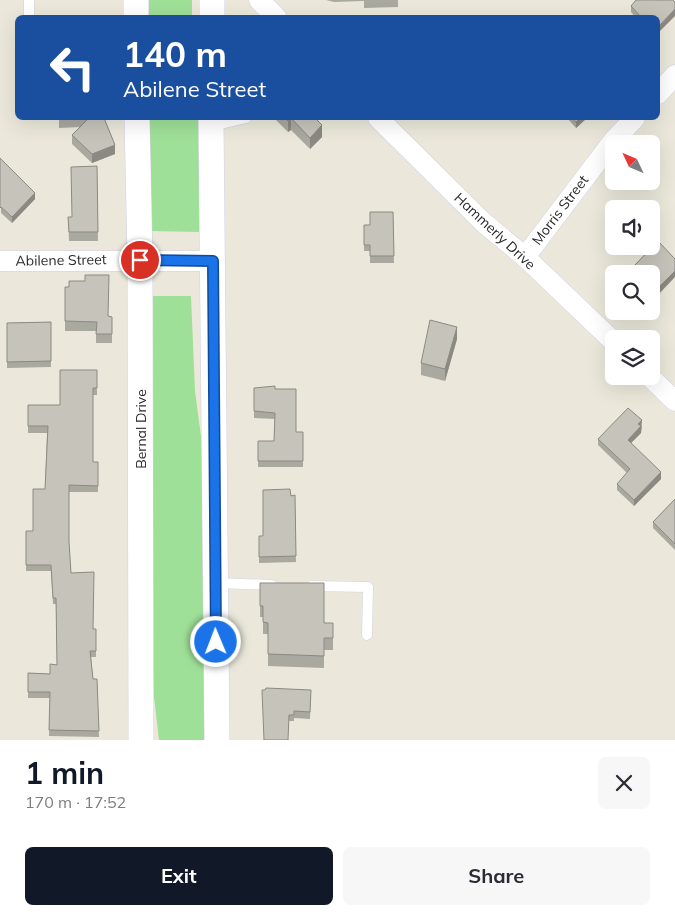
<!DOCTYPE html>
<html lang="en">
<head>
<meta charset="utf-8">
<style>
	:root { --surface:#fff; --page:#f7f7f7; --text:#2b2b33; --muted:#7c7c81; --accent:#111827 }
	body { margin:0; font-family:Mulish,sans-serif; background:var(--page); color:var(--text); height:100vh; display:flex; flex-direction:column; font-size:19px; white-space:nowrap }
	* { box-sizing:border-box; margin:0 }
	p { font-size:16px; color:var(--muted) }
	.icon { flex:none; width:28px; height:28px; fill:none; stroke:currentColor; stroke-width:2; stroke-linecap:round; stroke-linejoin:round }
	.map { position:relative; height:740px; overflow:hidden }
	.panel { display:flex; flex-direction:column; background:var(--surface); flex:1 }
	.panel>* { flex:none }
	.hud { position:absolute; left:15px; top:15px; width:645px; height:105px; border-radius:8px; box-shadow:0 5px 20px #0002; background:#1a4fa0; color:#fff; overflow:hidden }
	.needle { width:32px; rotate:314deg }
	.fabs { position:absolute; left:605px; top:135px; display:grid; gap:10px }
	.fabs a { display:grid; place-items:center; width:55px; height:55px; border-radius:8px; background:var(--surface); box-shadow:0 5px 20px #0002; font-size:25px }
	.pin { position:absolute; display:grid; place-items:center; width:42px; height:42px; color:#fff; margin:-21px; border:2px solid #fff; border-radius:50%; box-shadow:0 1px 5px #0007 }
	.me { position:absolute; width:55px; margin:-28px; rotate:359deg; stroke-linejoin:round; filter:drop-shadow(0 0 4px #0008) }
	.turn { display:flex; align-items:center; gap:18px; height:105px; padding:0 25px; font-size:22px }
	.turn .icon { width:65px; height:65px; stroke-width:2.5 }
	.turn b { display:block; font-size:35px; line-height:42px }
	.round { display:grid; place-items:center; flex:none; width:52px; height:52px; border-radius:8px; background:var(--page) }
	.summary { display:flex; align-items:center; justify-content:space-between; height:85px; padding:0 25px }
	h1 { font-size:30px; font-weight:700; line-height:38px; color:var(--accent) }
	.cta { display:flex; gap:10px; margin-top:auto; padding:10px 25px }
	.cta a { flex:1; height:58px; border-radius:8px; background:var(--accent); color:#fff; font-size:20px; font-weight:700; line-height:58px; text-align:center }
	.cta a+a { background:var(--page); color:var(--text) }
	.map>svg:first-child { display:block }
	.green { fill:#9fe098 }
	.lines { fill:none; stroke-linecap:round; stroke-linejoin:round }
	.service-casing { stroke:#d1d0e1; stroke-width:11 }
	.minor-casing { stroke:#d1d0e1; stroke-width:21 }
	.tertiary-casing { stroke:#d1d0e1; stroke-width:26 }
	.service { stroke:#fff; stroke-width:10 }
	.minor { stroke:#fff; stroke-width:20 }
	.tertiary { stroke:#fff; stroke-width:25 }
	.wall { fill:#aaa9a0 }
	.shaded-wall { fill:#8b8982 }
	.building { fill:#c6c4ba; stroke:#8b8982 }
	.route-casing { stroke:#114b97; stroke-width:12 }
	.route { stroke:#1a73e8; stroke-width:9 }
	.labels { text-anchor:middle; stroke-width:4; stroke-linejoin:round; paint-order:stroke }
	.street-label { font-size:14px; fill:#292929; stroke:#fff }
</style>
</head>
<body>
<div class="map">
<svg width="675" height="740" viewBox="0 0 675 740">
	<rect width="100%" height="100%" fill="#ebe8db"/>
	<g class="green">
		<rect x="146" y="0" width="46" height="17"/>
		<polygon points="146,118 199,118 199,232 149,231"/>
		<polygon points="149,296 191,296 195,391 202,444 205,740 159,740 152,679"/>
	</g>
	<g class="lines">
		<defs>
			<g id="service">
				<polyline points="29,18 29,0"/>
				<polyline points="212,126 246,118"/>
				<polyline points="216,583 272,585"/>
				<polyline points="311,586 368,587 367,635"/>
			</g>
			<g id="minor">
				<polyline points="259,0 277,18"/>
				<polyline points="658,94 675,75"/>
				<polyline points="378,118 484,223 525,257 614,342"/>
				<polyline points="525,257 613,141 635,118"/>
				<polyline points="0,261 213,261"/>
				<polyline points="649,376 675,401"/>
			</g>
			<g id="tertiary">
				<polyline points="136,18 136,0"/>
				<polyline points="212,18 212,0"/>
				<polyline points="137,118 140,259 141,740"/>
				<polyline points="211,118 217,740"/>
			</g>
		</defs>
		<use href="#service" class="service-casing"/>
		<use href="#minor" class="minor-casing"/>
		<use href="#tertiary" class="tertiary-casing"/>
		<use href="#service" class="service"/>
		<use href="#minor" class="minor"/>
		<use href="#tertiary" class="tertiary"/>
	</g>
	<g class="wall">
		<polygon points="326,0 398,0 398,7 364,8 364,1 334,2"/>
		<polygon points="631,6 658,18 636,18 631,12"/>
		<polygon points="59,118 104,118 115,154 92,163 72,144 72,135 80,127 59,128"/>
		<polygon points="274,118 315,118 322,137 310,149 291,130 288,132"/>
		<polygon points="567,118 587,118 576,128"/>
		<polygon points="0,158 35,199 12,223 1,213"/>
		<polygon points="97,166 98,241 69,241 68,217 72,217"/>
		<polygon points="393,212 394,263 370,263 370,251 364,251 364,225 370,225"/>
		<polygon points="658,241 657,296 651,290 651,274 633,274 633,267"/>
		<polygon points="65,287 108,316 112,317 112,343 96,343 96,331 65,331"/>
		<polygon points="51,322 51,367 7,368 7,323"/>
		<polygon points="457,339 445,381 421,375 421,363"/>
		<polygon points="97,370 97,395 93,395 93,462 98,462 98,492 69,492 69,542 71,573 93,629 96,629 96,657 91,657 93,679 97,679 99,737 49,736 50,698 28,698 28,673 50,674 57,665 56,604 53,604 51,571 26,571 26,531 33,531 45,489 47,433 28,433 28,405 60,405"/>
		<polygon points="254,388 275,389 296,432 303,432 303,467 258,467 258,441 274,441 275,419 254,418"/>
		<polygon points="642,426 641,433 631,443 661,479 634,506 617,490 617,484 627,473 598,445 598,439"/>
		<polygon points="295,495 296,562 259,563 259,536 263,536 291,496"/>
		<polygon points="675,499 675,550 653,528 653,522"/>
		<polygon points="260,583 324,623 333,623 333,650 324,650 324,668 268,666 268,634 263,634 263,617 260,617"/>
		<polygon points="265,690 311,690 310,719 294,718 294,721 289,721"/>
	</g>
	<g class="shaded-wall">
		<polygon points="675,9 675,16 658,33 658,27"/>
		<polygon points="291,118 291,130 288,132 288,121"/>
		<polygon points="580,118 587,118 576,128 576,122"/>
		<polygon points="322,125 322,137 310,149 310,138"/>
		<polygon points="115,145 115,154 92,163 92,154"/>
		<polygon points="35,193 35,199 12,223 12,217"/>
		<polygon points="675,271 675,277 657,296 657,289"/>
		<polygon points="457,327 457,339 445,381 445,369"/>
		<polygon points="642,420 641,433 628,446 628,440 638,424"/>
		<polygon points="661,472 661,479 634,506 634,500"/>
	</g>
	<g class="building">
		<polygon points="636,0 673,0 675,2 675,9 658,27 658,18 642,18 631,6"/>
		<polygon points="59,118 86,118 59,119"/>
		<polygon points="89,118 104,118 115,145 92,154 72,135"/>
		<polygon points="285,118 315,118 322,125 310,138 291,118 288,121"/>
		<polygon points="572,118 580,118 576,122"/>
		<polygon points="0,158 35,193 12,217 1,207 0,208"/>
		<polygon points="97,166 98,232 69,232 68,217 72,217 71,167"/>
		<polygon points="370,212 393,212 394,256 370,256 370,245 364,245 364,225 370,225"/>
		<polygon points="658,241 675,259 675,271 657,289 651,284 651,274 640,274 633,267"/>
		<polygon points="85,275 109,275 108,316 112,317 112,334 96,334 97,322 65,321 65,287 69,287 69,281 85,281"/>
		<polygon points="430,320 457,327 445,369 421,363"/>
		<polygon points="51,322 51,361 7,362 7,323"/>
		<polygon points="60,370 97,370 97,388 93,388 93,462 98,462 98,486 69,485 69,542 71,573 94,572 93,629 96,629 96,651 90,651 93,679 97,679 99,731 49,730 50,692 28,692 28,673 50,674 50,664 57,665 56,598 53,598 51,565 26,565 26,531 33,531 33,489 45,489 48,426 28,426 28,405 60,405"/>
		<polygon points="275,386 275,389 296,389 296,432 303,432 303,461 258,461 258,441 274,441 275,413 254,411 254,388"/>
		<polygon points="628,408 642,420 638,424 641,426 628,440 661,472 634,500 617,484 630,469 598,439"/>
		<polygon points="290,489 291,496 295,495 296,556 259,557 259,536 263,536 263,490"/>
		<polygon points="675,499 675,544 653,522"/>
		<polygon points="260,583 324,583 324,623 333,623 333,638 324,638 324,656 268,654 268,623 263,622 263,606 260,606"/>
		<polygon points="266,688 311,690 310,712 294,711 294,715 289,715 288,740 264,740 262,690 265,690"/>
	</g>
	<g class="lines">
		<defs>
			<polyline id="route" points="140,260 213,261 216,642"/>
		</defs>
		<use href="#route" class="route-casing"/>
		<use href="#route" class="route"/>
	</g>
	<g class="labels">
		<g class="street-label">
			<text transform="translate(560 210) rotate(-53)" y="5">Morris Street</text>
			<text transform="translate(495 231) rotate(43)" y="5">Hammerly Drive</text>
			<text transform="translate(61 260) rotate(-1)" y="5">Abilene Street</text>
			<text transform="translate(141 429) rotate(-90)" y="5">Bernal Drive</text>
		</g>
	</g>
</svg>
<div class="fabs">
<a><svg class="needle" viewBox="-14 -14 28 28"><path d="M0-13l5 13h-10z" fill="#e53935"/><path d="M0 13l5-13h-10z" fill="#7c7c81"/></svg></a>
<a><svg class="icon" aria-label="sound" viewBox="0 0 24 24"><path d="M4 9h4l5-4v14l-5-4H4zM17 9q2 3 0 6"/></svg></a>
<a><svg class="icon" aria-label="search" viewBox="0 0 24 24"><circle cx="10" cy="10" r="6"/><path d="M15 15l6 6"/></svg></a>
<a><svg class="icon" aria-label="layers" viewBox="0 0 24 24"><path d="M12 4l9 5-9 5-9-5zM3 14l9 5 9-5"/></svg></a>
</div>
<div class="pin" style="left:140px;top:260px;background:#d93025"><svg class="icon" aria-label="arrive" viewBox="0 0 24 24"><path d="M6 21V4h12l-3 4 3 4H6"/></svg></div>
<svg class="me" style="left:216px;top:642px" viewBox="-20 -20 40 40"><circle r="17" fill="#1a73e8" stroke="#fff" stroke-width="3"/><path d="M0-11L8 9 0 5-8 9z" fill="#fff"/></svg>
<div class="hud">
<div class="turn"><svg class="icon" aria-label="left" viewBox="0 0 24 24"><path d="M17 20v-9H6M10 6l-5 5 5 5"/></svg><div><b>140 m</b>Abilene Street</div></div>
</div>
</div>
<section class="panel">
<div class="summary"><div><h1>1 min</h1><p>170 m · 17:52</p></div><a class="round"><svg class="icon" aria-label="close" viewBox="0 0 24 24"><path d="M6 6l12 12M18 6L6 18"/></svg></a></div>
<div class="cta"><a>Exit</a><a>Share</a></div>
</section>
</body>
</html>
